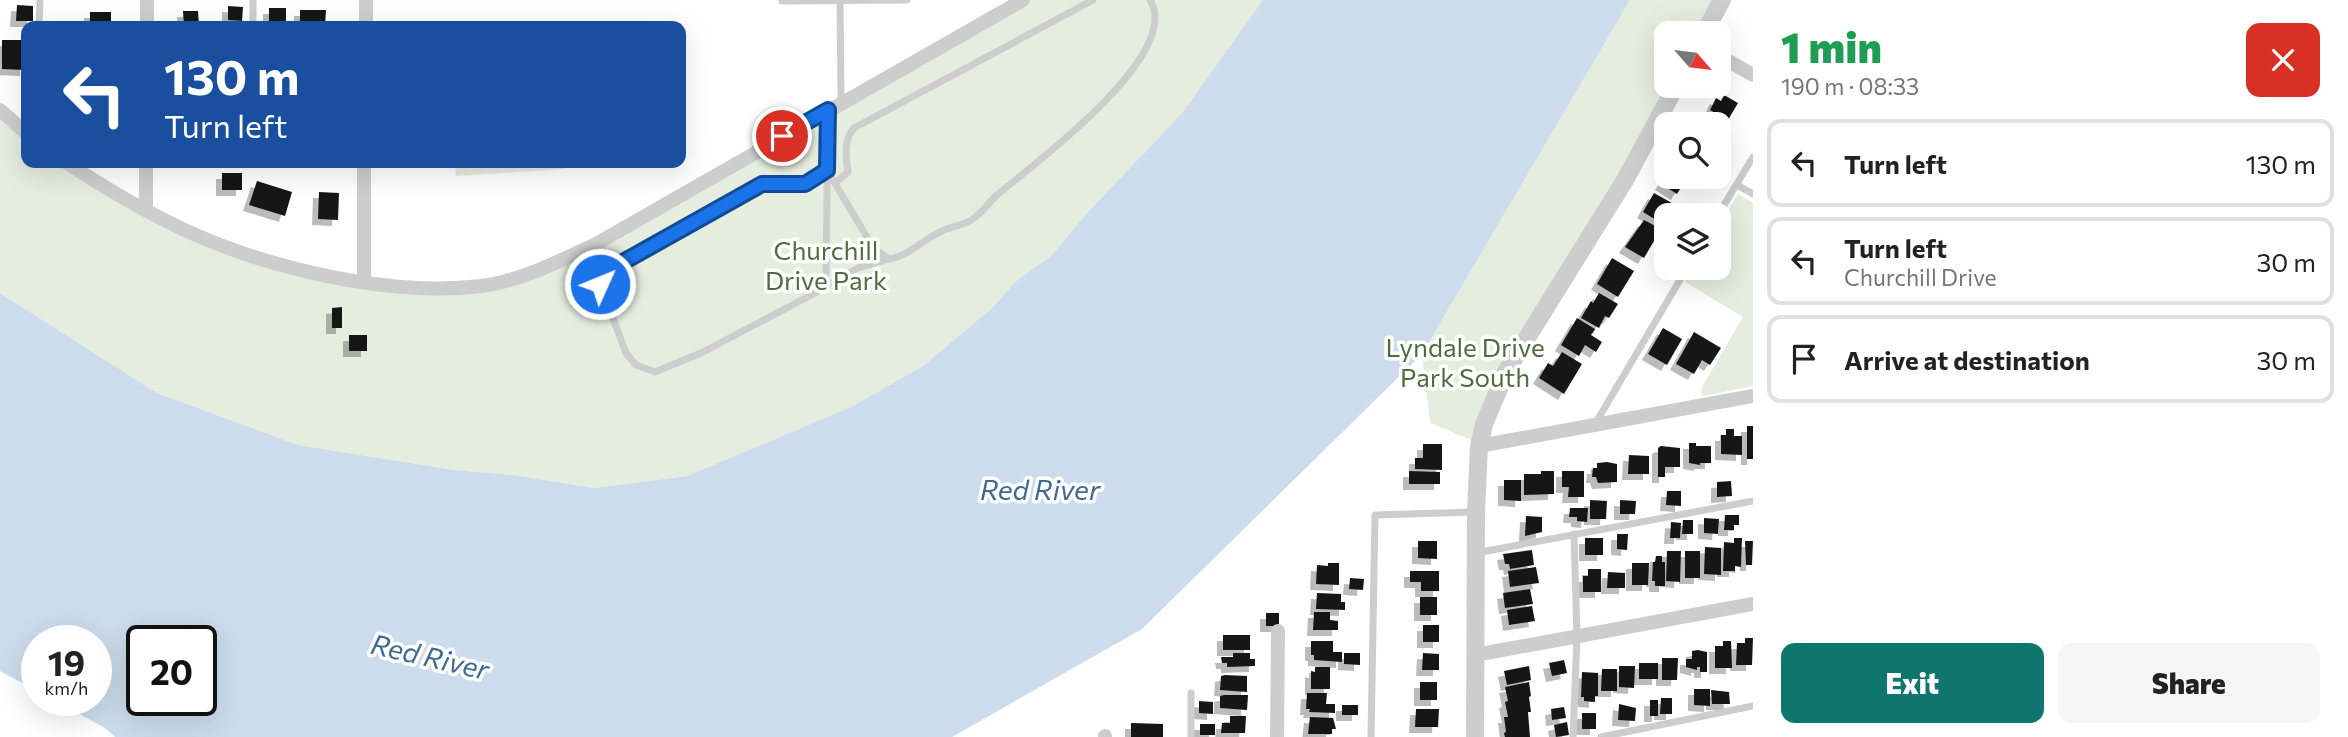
<!DOCTYPE html>
<html lang="en">
<head>
<meta charset="utf-8">
<style>
	:root { --surface:#fff; --page:#f6f6f6; --text:#222; --muted:#767676; --line:#e0e0e0; --accent:#0f766e }
	body { margin:0; font-family:Commissioner,sans-serif; background:var(--page); color:var(--text); height:100vh; display:flex; flex-direction:column; font-size:26px; white-space:nowrap }
	* { box-sizing:border-box; margin:0 }
	p { font-size:23px; color:var(--muted) }
	.icon { flex:none; width:38px; height:38px; fill:none; stroke:currentColor; stroke-width:2; stroke-linecap:round; stroke-linejoin:round }
	.map { position:relative; flex:1; overflow:hidden }
	.sheet { display:flex; flex-direction:column; background:var(--surface); width:595px }
	.sheet>* { flex:none }
	.banner { position:absolute; left:21px; top:21px; width:665px; height:147px; border-radius:14px; box-shadow:0 7px 28px #0002; background:#1a4fa0; color:#fff; overflow:hidden }
	.needle { width:46px; rotate:118deg }
	.tools { position:absolute; left:1654px; top:21px; display:grid; gap:14px }
	.tools a { display:grid; place-items:center; width:77px; height:77px; border-radius:14px; background:var(--surface); box-shadow:0 7px 28px #0002; font-size:35px }
	.speed { position:absolute; left:21px; top:625px; display:flex; gap:14px; font-size:35px; font-weight:700; text-align:center }
	.speed>* { display:grid; place-content:center; width:91px; height:91px; border-radius:50%; background:var(--surface); box-shadow:0 7px 28px #0002; line-height:1 }
	.speed small { font-size:18px; font-weight:400 }
	.speed .limit { border:4px solid #111; border-radius:10px; background:#fff; color:#111 }
	.pin { position:absolute; display:grid; place-items:center; width:60px; height:60px; color:#fff; margin:-30px; border:4px solid #fff; border-radius:50%; box-shadow:0 2px 7px #0007 }
	.me { position:absolute; width:77px; margin:-38px; rotate:46deg; stroke-linejoin:round; filter:drop-shadow(0 0 5px #0008) }
	.turn { display:flex; align-items:center; gap:24px; height:147px; padding:0 28px; font-size:32px }
	.turn .icon { width:91px; height:91px; stroke-width:2.5 }
	.turn b { display:block; font-size:49px; line-height:60px }
	.round { display:grid; place-items:center; flex:none; width:74px; height:74px; border-radius:14px; background:var(--page) }
	.overview { display:flex; align-items:center; justify-content:space-between; height:119px; padding:0 28px }
	h1 { font-size:42px; font-weight:800; line-height:52px; color:#1e9e55 }
	.button { display:flex; gap:14px; margin-top:auto; padding:14px 28px }
	.button a { flex:1; height:80px; border-radius:14px; background:var(--accent); color:#fff; font-size:28px; font-weight:800; line-height:80px; text-align:center }
	.button a+a { background:var(--page); color:var(--text) }
	ul { padding:0; list-style:none }
	li { display:flex; align-items:center; gap:21px; height:88px; margin:0 14px 10px; padding:0 14px; border:4px solid var(--line); border-radius:14px }
	li div { flex:1 }
	li b { display:block; font-size:26px }
	li em { font-style:normal }
	main { display:flex; flex:1; min-height:0 }
	.map>svg:first-child { display:block }
	.green { fill:#e5eddf }
	.water { fill:#ccdcec; fill-rule:evenodd }
	.building { fill:#171717; filter:url(#shadow) }
	.lines { fill:none; stroke-linecap:round; stroke-linejoin:round }
	.service { stroke:#cdcdcd; stroke-width:7 }
	.minor { stroke:#cdcdcd; stroke-width:14 }
	.tertiary { stroke:#cdcdcd; stroke-width:18 }
	.route-casing { stroke:#114b97; stroke-width:18 }
	.route { stroke:#1a73e8; stroke-width:12 }
	.labels { text-anchor:middle; stroke-width:7; stroke-linejoin:round; paint-order:stroke }
	.park-label { font-size:26px; fill:#4f6c3e; stroke:#fff }
	.water-label { font-size:28px; font-style:italic; fill:#3f6a92; stroke:#fff }
</style>
</head>
<body>
<main>
<div class="map">
<svg width="1753" height="737" viewBox="0 0 1753 737">
	<defs>
		<filter id="shadow"><feDropShadow dx="-6" dy="6" stdDeviation="0" flood-color="#0004"/></filter>
	</defs>
	<rect width="100%" height="100%" fill="#fff"/>
	<g class="green">
		<polygon points="1023,0 1263,0 1183,112 1086,214 1052,255 1015,282 993,307 923,366 851,407 687,476 594,488 513,475 454,470 298,445 157,393 0,293 0,110 26,133 26,163 67,163 146,209 283,264 447,288 541,270"/>
		<polygon points="1630,0 1722,0 1704,33 1666,33 1666,86 1674,86 1507,370 1481,444 1430,423 1422,354"/>
		<polygon points="455,163 564,163 564,169 456,176"/>
		<polygon points="1738,194 1753,203 1753,386 1704,396 1701,394 1703,385 1743,317 1685,282 1694,268 1718,268 1719,226"/>
	</g>
	<path class="water" d="M1263,0H1630L1422,354L1142,629L952,737H115L105,728L54,700H96V640H37V691L0,671V293L157,393L298,445L454,470L513,475L594,488L687,476L851,407L923,366L993,307L1015,282L1052,255L1086,214L1183,112ZM142,640H201V700H142Z"/>
	<g class="building">
		<polygon points="17,5 33,6 33,21 16,21"/>
		<polygon points="228,6 243,7 242,21 228,20"/>
		<rect x="269" y="8" width="17" height="16"/>
		<polygon points="300,10 326,10 325,26 300,26"/>
		<polygon points="183,11 198,11 199,26 184,26"/>
		<rect x="90" y="12" width="21" height="14"/>
		<polygon points="2,40 26,40 26,70 2,69"/>
		<polygon points="1724,95 1738,103 1728,120 1710,110 1716,98 1721,101"/>
		<rect x="222" y="173" width="20" height="17"/>
		<polygon points="1666,177 1687,177 1677,194 1661,184"/>
		<polygon points="257,181 292,192 285,216 249,205"/>
		<polygon points="319,192 339,193 338,220 318,219"/>
		<polygon points="1654,193 1686,211 1684,215 1666,215 1666,226 1643,212"/>
		<polygon points="1644,220 1661,229 1644,258 1625,247"/>
		<polygon points="1612,258 1634,271 1618,297 1597,284"/>
		<polygon points="1599,293 1618,304 1609,318 1605,316 1599,328 1581,318 1591,301 1593,303"/>
		<polygon points="342,307 342,328 332,328 332,308"/>
		<polygon points="1577,318 1595,329 1591,335 1602,342 1596,352 1585,345 1579,356 1561,345"/>
		<polygon points="1663,328 1682,339 1667,365 1648,354"/>
		<polygon points="1694,332 1721,348 1710,365 1702,360 1694,374 1676,364"/>
		<rect x="349" y="335" width="18" height="16"/>
		<polygon points="1562,352 1582,364 1564,394 1539,378 1548,363 1553,366"/>
		<rect x="1747" y="426" width="6" height="33"/>
		<polygon points="1726,429 1734,429 1734,436 1742,436 1742,455 1721,454 1721,435 1726,435"/>
		<polygon points="1689,443 1696,443 1696,446 1711,446 1711,463 1700,463 1700,465 1689,463"/>
		<polygon points="1423,444 1442,444 1442,470 1415,469 1415,458 1423,458"/>
		<polygon points="1661,446 1680,448 1680,467 1665,467 1665,477 1658,477 1658,448"/>
		<polygon points="1629,455 1649,456 1649,474 1628,474"/>
		<polygon points="1607,462 1617,464 1617,482 1598,483 1596,477 1592,477 1593,468 1597,468 1597,463"/>
		<polygon points="1409,471 1440,472 1440,484 1409,484"/>
		<polygon points="1541,471 1554,471 1554,494 1524,495 1524,474 1541,474"/>
		<polygon points="1562,471 1584,471 1584,497 1568,497 1569,487 1562,487"/>
		<polygon points="1504,480 1521,480 1521,501 1504,500"/>
		<polygon points="1731,481 1732,496 1717,497 1717,482"/>
		<polygon points="1667,491 1681,491 1681,506 1666,505"/>
		<polygon points="1590,500 1607,501 1606,519 1590,519"/>
		<polygon points="1620,500 1636,501 1635,514 1620,514"/>
		<polygon points="1570,508 1588,508 1587,522 1577,521 1577,517 1569,517"/>
		<polygon points="1725,515 1739,515 1739,525 1734,525 1734,530 1724,530"/>
		<polygon points="1526,516 1542,517 1542,532 1525,536"/>
		<polygon points="1704,518 1719,519 1718,534 1704,533"/>
		<polygon points="1683,520 1693,520 1693,534 1682,534"/>
		<polygon points="1671,522 1681,523 1680,538 1670,538"/>
		<polygon points="1617,534 1628,534 1627,550 1617,549"/>
		<rect x="1585" y="538" width="18" height="17"/>
		<polygon points="1734,538 1742,538 1741,567 1735,566 1735,571 1723,571 1724,542 1734,543"/>
		<polygon points="1418,541 1437,541 1437,559 1418,558"/>
		<polygon points="1745,541 1753,541 1752,565 1746,565"/>
		<polygon points="1705,547 1721,548 1721,575 1704,574"/>
		<polygon points="1532,550 1534,565 1510,569 1509,564 1505,564 1503,554"/>
		<polygon points="1667,551 1681,551 1680,582 1666,581"/>
		<rect x="1685" y="551" width="15" height="27"/>
		<polygon points="1656,556 1662,556 1662,562 1665,562 1665,586 1655,586 1655,581 1652,581 1653,562 1655,562"/>
		<polygon points="1328,563 1339,563 1339,585 1316,584 1317,565 1328,566"/>
		<polygon points="1632,563 1649,563 1648,585 1632,585"/>
		<polygon points="1536,567 1539,583 1510,587 1508,571"/>
		<polygon points="1588,569 1601,569 1601,592 1583,592 1583,576 1588,576"/>
		<polygon points="1410,571 1439,571 1439,591 1421,591 1421,582 1410,582"/>
		<polygon points="1608,572 1625,573 1625,588 1607,588"/>
		<polygon points="1350,578 1364,579 1363,590 1349,589"/>
		<polygon points="1530,589 1533,604 1505,608 1503,593"/>
		<polygon points="1317,593 1341,594 1341,602 1345,602 1345,610 1316,609"/>
		<rect x="1420" y="597" width="17" height="18"/>
		<polygon points="1532,606 1535,621 1509,625 1507,610"/>
		<polygon points="1314,612 1330,612 1330,620 1338,621 1338,630 1313,630"/>
		<rect x="1266" y="613" width="13" height="13"/>
		<rect x="1423" y="625" width="16" height="17"/>
		<rect x="1223" y="635" width="27" height="15"/>
		<polygon points="1745,638 1753,638 1752,665 1736,665 1737,643 1745,643"/>
		<polygon points="1311,641 1333,641 1333,652 1342,652 1342,662 1314,660 1314,655 1311,655"/>
		<polygon points="1723,641 1731,641 1732,668 1715,668 1715,646 1723,646"/>
		<polygon points="1698,650 1707,652 1707,672 1700,672 1700,667 1697,667 1697,670 1686,667 1686,659 1692,659 1692,651"/>
		<polygon points="1233,653 1250,653 1250,659 1255,659 1255,666 1227,667 1227,663 1222,663 1221,657 1233,657"/>
		<polygon points="1344,653 1360,653 1360,665 1344,664"/>
		<polygon points="1423,653 1439,654 1439,670 1422,670"/>
		<polygon points="1662,658 1678,658 1677,680 1662,680"/>
		<polygon points="1564,660 1567,673 1552,676 1549,663"/>
		<rect x="1639" y="663" width="19" height="16"/>
		<polygon points="1529,666 1531,680 1507,685 1504,671"/>
		<polygon points="1619,666 1635,666 1634,688 1619,687"/>
		<polygon points="1315,667 1330,667 1330,689 1311,689 1311,671 1315,672"/>
		<polygon points="1602,669 1617,669 1617,691 1601,691"/>
		<polygon points="1582,672 1598,673 1598,696 1595,696 1595,702 1584,701 1584,697 1581,697"/>
		<polygon points="1225,675 1247,676 1247,692 1220,690 1221,676"/>
		<rect x="1420" y="682" width="17" height="18"/>
		<polygon points="1529,682 1531,696 1529,697 1531,712 1528,712 1530,737 1505,737 1504,733 1506,732 1504,717 1508,717 1505,702 1508,701 1505,687"/>
		<polygon points="1694,689 1710,689 1710,706 1694,705"/>
		<polygon points="1711,690 1729,692 1730,704 1712,704"/>
		<polygon points="1307,693 1327,693 1326,704 1335,704 1335,713 1309,712 1310,709 1306,709"/>
		<polygon points="1224,695 1248,695 1247,710 1220,708 1220,696"/>
		<polygon points="1661,698 1672,698 1672,714 1660,714"/>
		<rect x="1650" y="700" width="8" height="16"/>
		<polygon points="1199,701 1213,702 1213,714 1199,713"/>
		<polygon points="1619,704 1636,708 1635,721 1618,720"/>
		<rect x="1342" y="705" width="16" height="10"/>
		<polygon points="1564,707 1566,718 1552,720 1551,709"/>
		<polygon points="1416,709 1439,709 1438,727 1415,727"/>
		<rect x="1582" y="713" width="14" height="16"/>
		<polygon points="1230,716 1246,716 1245,733 1221,733 1222,723 1230,723"/>
		<polygon points="1310,717 1333,718 1336,729 1332,729 1332,734 1308,734"/>
		<polygon points="1567,722 1569,735 1556,737 1554,725"/>
		<polygon points="1131,723 1163,724 1163,737 1131,737"/>
		<rect x="1200" y="724" width="15" height="11"/>
	</g>
	<g class="lines">
		<g class="service">
			<polyline points="840,0 841,102"/>
			<polyline points="782,1 907,0"/>
			<polyline points="39,26 40,0"/>
			<polyline points="253,26 253,0"/>
			<path d="M828,110L826,276L817,292L701,353L655,372L636,365L626,353L600,284L602,276L607,271L762,184H805L827,170L874,249L889,259C909,256 921,241 940,232C950,226 965,226 974,218C983,212 989,202 997,195C1033,164 1184,55 1150,0"/>
			<path d="M835,183L848,172C846,156 843,141 854,128L1093,0"/>
			<polyline points="1737,185 1753,194"/>
			<polyline points="1718,215 1753,157"/>
			<polyline points="822,284 825,286 858,268 889,259"/>
			<polyline points="1595,424 1687,268"/>
			<polyline points="1476,553 1753,501"/>
			<polyline points="1191,693 1191,737"/>
			<polyline points="1371,737 1375,515 1474,512"/>
			<polyline points="1573,737 1577,636 1574,534"/>
			<polyline points="1601,737 1753,706"/>
		</g>
		<g class="minor">
			<polyline points="147,26 147,0"/>
			<polyline points="366,26 366,0"/>
			<polyline points="1718,55 1753,75"/>
			<polyline points="0,110 26,133"/>
			<path d="M67,163C105,188 146,212 187,231C270,269 391,297 481,286C522,281 559,261 596,244L1023,0"/>
			<polyline points="146,209 146,163"/>
			<polyline points="364,282 364,163"/>
			<polyline points="1479,446 1753,396"/>
			<polyline points="1475,655 1753,604"/>
			<polyline points="1105,736 1105,737"/>
			<polyline points="1277,737 1278,631"/>
		</g>
		<g class="tertiary">
			<polyline points="1704,33 1722,0"/>
			<polyline points="1475,737 1476,512 1479,446 1484,424 1507,370 1625,180 1676,86"/>
		</g>
	</g>
	<g class="lines">
		<defs>
			<polyline id="route" points="600,284 602,276 607,271 762,184 805,184 827,170 828,110 782,136"/>
		</defs>
		<use href="#route" class="route-casing"/>
		<use href="#route" class="route"/>
	</g>
	<g class="labels">
		<g class="park-label">
			<text x="826" y="260">Churchill<tspan x="826" dy="30">Drive Park</tspan></text>
			<text x="1465" y="357">Lyndale Drive<tspan x="1465" dy="30">Park South</tspan></text>
		</g>
		<g class="water-label">
			<text x="1040" y="500">Red River</text>
			<text transform="translate(430 657) rotate(13)" y="10">Red River</text>
		</g>
	</g>
</svg>
<div class="tools">
<a><svg class="needle" viewBox="-14 -14 28 28"><path d="M0-13l5 13h-10z" fill="#e53935"/><path d="M0 13l5-13h-10z" fill="#767676"/></svg></a>
<a><svg class="icon" aria-label="search" viewBox="0 0 24 24"><circle cx="10" cy="10" r="6"/><path d="M15 15l6 6"/></svg></a>
<a><svg class="icon" aria-label="layers" viewBox="0 0 24 24"><path d="M12 4l9 5-9 5-9-5zM3 14l9 5 9-5"/></svg></a>
</div>
<div class="speed"><div>19<small>km/h</small></div><div class="limit">20</div></div>
<div class="pin" style="left:782px;top:136px;background:#d93025"><svg class="icon" aria-label="arrive" viewBox="0 0 24 24"><path d="M6 21V4h12l-3 4 3 4H6"/></svg></div>
<svg class="me" style="left:600px;top:284px" viewBox="-20 -20 40 40"><circle r="17" fill="#1a73e8" stroke="#fff" stroke-width="3"/><path d="M0-11L8 9 0 5-8 9z" fill="#fff"/></svg>
<div class="banner">
<div class="turn"><svg class="icon" aria-label="left" viewBox="0 0 24 24"><path d="M17 20v-9H6M10 6l-5 5 5 5"/></svg><div><b>130 m</b>Turn left</div></div>
</div>
</div>
<section class="sheet">
<div class="overview"><div><h1>1 min</h1><p>190 m · 08:33</p></div><a class="round" style="background:#d93025;color:#fff"><svg class="icon" aria-label="close" viewBox="0 0 24 24"><path d="M6 6l12 12M18 6L6 18"/></svg></a></div>
<ul>
<li><svg class="icon" aria-label="left" viewBox="0 0 24 24"><path d="M17 20v-9H6M10 6l-5 5 5 5"/></svg><div><b>Turn left</b></div><em>130 m</em></li>
<li><svg class="icon" aria-label="left" viewBox="0 0 24 24"><path d="M17 20v-9H6M10 6l-5 5 5 5"/></svg><div><b>Turn left</b><p>Churchill Drive</p></div><em>30 m</em></li>
<li><svg class="icon" aria-label="arrive" viewBox="0 0 24 24"><path d="M6 21V4h12l-3 4 3 4H6"/></svg><div><b>Arrive at destination</b></div><em>30 m</em></li>
</ul>
<div class="button"><a>Exit</a><a>Share</a></div>
</section>
</main>
</body>
</html>
